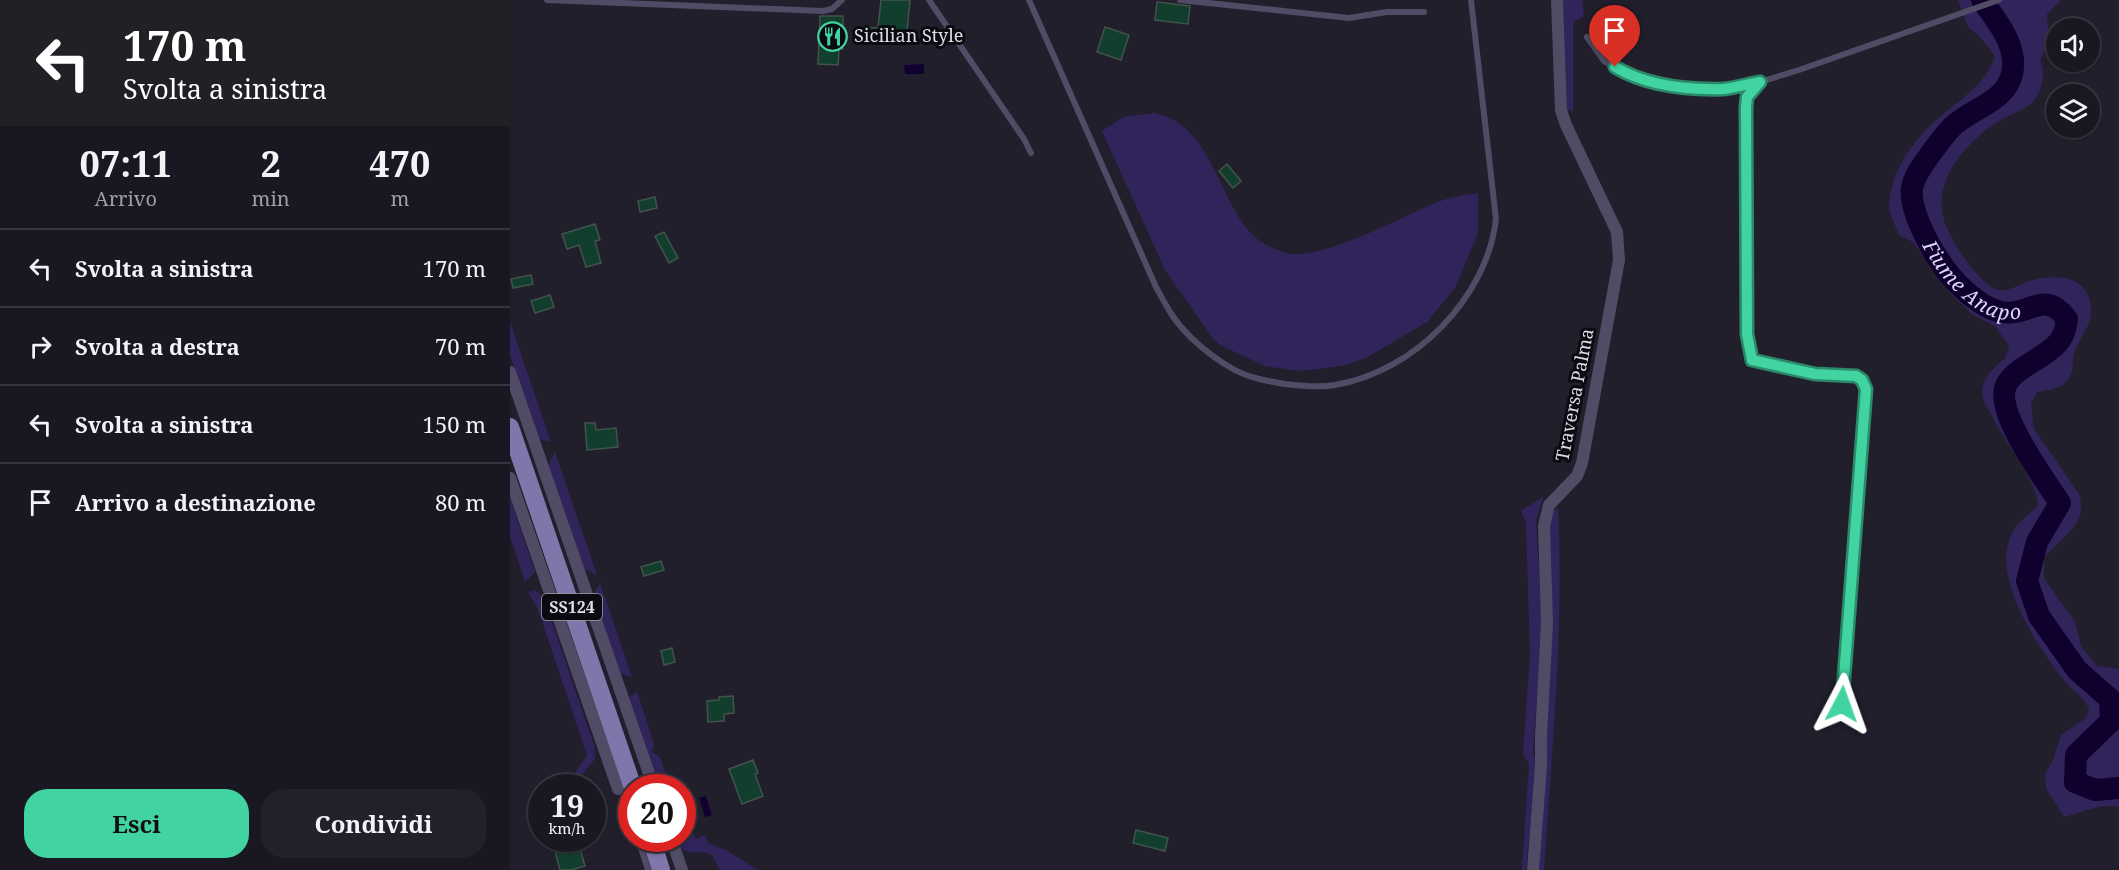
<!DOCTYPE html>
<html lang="it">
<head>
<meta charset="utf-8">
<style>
	:root { --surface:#191721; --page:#22202a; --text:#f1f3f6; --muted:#9f9fa5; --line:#37363f; --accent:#41d4a1 }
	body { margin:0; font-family:"Noto Serif",serif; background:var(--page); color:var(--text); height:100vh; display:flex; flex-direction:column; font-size:22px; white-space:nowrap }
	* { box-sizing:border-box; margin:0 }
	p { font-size:20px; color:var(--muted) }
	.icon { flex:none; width:33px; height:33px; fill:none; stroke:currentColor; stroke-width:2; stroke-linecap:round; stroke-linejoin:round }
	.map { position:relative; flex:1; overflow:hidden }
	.drawer { display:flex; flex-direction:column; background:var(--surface); width:510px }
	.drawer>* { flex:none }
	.top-card { background:#202124; color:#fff; overflow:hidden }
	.tools { position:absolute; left:1536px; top:18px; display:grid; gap:12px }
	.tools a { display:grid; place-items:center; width:54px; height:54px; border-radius:50%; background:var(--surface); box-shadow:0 2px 4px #0004,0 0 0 2px var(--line); font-size:30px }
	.speed { position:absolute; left:18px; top:774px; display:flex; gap:12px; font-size:30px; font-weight:700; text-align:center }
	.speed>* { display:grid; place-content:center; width:78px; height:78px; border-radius:50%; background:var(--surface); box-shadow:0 2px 4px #0004,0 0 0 2px var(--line); line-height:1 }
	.speed small { font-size:15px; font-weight:400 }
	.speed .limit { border:9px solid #d22; background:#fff; color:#111 }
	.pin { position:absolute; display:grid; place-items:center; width:51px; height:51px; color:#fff; margin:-62px -26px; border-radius:50% 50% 50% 0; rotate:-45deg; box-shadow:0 0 6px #0007 }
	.pin .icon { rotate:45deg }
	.me { position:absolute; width:66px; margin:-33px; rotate:4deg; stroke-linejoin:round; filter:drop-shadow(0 0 4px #0008) }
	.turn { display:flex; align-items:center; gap:21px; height:126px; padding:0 24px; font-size:27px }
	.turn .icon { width:78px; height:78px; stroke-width:2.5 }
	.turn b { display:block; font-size:42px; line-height:51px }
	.eta { display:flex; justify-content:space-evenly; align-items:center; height:102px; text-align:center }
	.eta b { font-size:36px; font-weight:700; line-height:42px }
	.button { display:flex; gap:12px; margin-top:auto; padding:12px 24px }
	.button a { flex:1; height:69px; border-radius:24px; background:var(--accent); color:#111; font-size:24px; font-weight:700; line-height:69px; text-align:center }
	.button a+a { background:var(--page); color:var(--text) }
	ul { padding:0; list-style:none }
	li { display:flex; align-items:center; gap:18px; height:78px; padding:0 24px; border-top:2px solid var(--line) }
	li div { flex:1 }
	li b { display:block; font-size:22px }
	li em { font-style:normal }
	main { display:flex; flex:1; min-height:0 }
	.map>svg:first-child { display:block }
	.green { fill:#31245a }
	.water { fill:#0f002e }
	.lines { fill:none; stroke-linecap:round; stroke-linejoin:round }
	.river { stroke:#0f002e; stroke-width:22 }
	.building { fill:#123e2e; stroke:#42534b; stroke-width:1.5 }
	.lane { stroke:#504c66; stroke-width:6 }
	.street { stroke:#504c66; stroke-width:12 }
	.primary { stroke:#7f76ab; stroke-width:18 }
	.route-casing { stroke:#2a8a69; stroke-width:15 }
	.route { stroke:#41d4a1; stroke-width:10 }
	.labels { text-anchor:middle; stroke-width:6; stroke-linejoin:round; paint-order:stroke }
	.shield { fill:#0b0a10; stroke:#9f9ea7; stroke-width:1.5 }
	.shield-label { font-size:16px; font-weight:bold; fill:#dfdee8 }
	.poi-label { font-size:18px; fill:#dfdee8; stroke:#0b0a10; text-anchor:start }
	.street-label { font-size:18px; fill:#dfdee8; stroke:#0b0a10 }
	.water-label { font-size:20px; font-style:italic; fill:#dbd6fa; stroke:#0b0a10 }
</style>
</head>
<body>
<main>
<section class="drawer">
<div class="top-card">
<div class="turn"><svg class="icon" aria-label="left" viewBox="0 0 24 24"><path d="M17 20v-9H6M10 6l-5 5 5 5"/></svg><div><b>170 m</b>Svolta a sinistra</div></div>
</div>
<div class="eta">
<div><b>07:11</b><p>Arrivo</p></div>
<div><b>2</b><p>min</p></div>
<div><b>470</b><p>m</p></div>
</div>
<ul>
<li><svg class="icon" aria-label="left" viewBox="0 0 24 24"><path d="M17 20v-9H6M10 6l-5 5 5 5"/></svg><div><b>Svolta a sinistra</b></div><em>170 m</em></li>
<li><svg class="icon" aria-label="right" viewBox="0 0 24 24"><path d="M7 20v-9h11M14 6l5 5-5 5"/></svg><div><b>Svolta a destra</b></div><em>70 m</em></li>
<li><svg class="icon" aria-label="left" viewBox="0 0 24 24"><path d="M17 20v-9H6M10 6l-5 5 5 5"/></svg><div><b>Svolta a sinistra</b></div><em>150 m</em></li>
<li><svg class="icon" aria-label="arrive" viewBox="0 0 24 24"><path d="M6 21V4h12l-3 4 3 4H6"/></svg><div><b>Arrivo a destinazione</b></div><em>80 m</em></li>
</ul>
<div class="button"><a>Esci</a><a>Condividi</a></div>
</section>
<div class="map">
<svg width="1609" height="870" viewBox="0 0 1609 870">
	<rect width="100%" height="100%" fill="#211f2c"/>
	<g class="green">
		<polygon points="1053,0 1072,0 1074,16 1063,22 1063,112 1057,109"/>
		<path d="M1448,0H1551L1537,14C1537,23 1539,34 1538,42C1537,48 1532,53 1531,59C1530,63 1533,68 1533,72C1533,83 1530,94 1523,102C1515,110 1500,114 1491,120C1456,141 1417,185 1437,228C1444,245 1470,286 1489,290C1498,292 1510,284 1519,281C1545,274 1580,274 1581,310C1582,329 1563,343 1563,361C1563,385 1549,389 1527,392L1521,404L1524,429L1569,494C1579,525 1551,537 1534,558V578L1565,622L1571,646L1587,666L1609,669V807C1588,803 1574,812 1554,817L1536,788L1535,774L1543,760L1551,735L1576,718L1579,709C1573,695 1561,690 1552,678C1526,643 1476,571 1505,528C1508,522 1522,513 1528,505C1523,471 1495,445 1481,414C1478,409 1474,403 1473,397C1469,382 1484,366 1495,359L1499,346L1485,326L1463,315L1439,292L1403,242L1389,235C1386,226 1378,213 1379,204C1382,167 1406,137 1433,114C1454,97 1477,82 1485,56L1469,36L1458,27Z"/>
		<path d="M644,113C701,124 707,197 742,234C750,243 762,248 773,252C806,265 894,215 928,202C940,197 955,195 968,193V233L945,288L917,322L856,358L832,366L790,371L755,366L710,345L702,337L655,270L592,131L613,117Z"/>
		<polygon points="0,322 41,442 29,439 0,355"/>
		<polygon points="45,452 87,575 74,569 38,465"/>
		<polygon points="0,497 25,572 15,582 0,536"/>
		<polygon points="1033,497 1026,521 1032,626 1023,752 1026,765 1016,870 1012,870 1019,764 1013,754 1020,655 1016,523 1011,511"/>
		<path d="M1048,507C1054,628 1042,749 1034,870H1026L1039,528L1042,513Z"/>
		<polygon points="90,583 122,677 110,673 83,595"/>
		<polygon points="24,590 33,596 84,745 85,759 68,780 67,787 59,787 64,774 77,755 27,607 18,592"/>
		<polygon points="127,691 144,744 142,752 149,756 151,760 160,787 148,782 119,698"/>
		<path d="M173,808L185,839L195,835L198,843L216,850L248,870H210L202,855C185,847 176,861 165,839L172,838Z"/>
	</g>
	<g class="water">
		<polygon points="414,64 414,74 395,74 394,65"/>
		<polygon points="196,796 202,815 195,817 189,798"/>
	</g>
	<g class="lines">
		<path class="river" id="s1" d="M1472,0C1485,19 1501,37 1503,60C1506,101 1463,106 1442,127C1433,136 1426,147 1419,156C1412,166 1404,176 1402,188C1399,208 1418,244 1429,260C1441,280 1468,307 1491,312C1520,317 1534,288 1557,319C1555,338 1548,345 1533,355C1520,364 1500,373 1495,388C1487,415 1535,480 1550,503L1527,542L1517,581L1529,616L1567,670L1600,699L1601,721L1566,755L1565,782L1585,790L1609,788"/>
	</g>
	<g class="building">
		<polygon points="371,0 400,0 396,42 353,37 354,27 368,28"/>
		<polygon points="647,2 680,6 678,24 645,20"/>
		<polygon points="310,16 333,16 333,49 329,49 328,65 308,64"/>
		<polygon points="595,27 619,35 611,60 587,52"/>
		<polygon points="717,164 731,181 723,188 709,171"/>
		<polygon points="145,197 147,208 130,212 128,201"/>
		<polygon points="85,224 90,240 85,241 91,263 76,267 69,245 57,249 52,234"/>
		<polygon points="154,232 168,258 159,263 145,236"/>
		<polygon points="21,275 23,284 3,288 1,279"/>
		<polygon points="40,295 44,307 25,313 21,301"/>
		<polygon points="75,423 85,423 86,430 106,428 108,447 77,450"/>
		<polygon points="151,561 154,570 134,576 131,567"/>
		<polygon points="162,648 165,662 154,665 151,651"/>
		<polygon points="223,696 224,713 214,714 214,721 198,722 197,701 209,700 209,697"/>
		<polygon points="243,760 248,773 245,774 253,796 232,804 219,769"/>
		<polygon points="626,830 658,838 655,851 623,843"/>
		<polygon points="48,838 67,838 75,866 61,870 50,870 42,840"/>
	</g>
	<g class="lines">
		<g class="lane">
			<polyline points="37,0 313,11 322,9 332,0"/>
			<polyline points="419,0 514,139 521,153"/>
			<path d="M519,0L646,287C651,296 656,306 662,315C676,336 700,356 723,369C739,378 757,381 775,384C791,386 809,388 825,385C904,372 977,298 986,219L961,0"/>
			<polyline points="670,0 839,18 877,12 914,12"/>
			<polyline points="1077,37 1094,61 1116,74 1149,84 1184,88 1216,89 1250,82 1289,70 1489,0"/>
			<polyline points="1250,82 1237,97 1236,107 1237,334 1242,360 1305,374 1346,376 1352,380 1356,389 1332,704"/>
			<polyline points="128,838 138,870"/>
		</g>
		<g class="street">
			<polyline points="0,372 144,788"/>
			<polyline points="0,478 108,789"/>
			<polyline points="161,838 172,870"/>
			<polyline points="1023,870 1031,766 1031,736 1037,623 1034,526 1039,505 1067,476 1072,463 1109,260 1107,232 1056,125 1051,110 1047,0"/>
		</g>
		<g class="primary">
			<polyline points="0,427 123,788"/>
			<polyline points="141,838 151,870"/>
		</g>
	</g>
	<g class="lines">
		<defs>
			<path id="route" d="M1105,67C1137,86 1177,90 1213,89C1225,88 1238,84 1250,82L1237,97L1236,107L1237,334L1242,360L1305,374L1346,376L1352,380L1356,389L1332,704"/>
		</defs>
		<use href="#route" class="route-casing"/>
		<use href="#route" class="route"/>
	</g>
	<defs>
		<symbol id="restaurant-ring" viewBox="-11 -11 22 22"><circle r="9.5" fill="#0b0a10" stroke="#41d4a1" stroke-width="1.5"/><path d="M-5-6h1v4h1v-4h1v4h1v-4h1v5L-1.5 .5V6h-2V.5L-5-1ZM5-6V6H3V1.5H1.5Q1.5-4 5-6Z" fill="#41d4a1"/></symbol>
	</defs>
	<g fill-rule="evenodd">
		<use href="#restaurant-ring" x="306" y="20" width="33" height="33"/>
	</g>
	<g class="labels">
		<rect class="shield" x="32" y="594" width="60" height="26" rx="4.5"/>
		<g class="shield-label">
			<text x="62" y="613">SS124</text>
		</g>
		<g class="poi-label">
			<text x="344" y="42">Sicilian Style</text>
		</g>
		<g class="street-label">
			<text transform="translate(1065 395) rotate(-79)" y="6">Traversa Palma</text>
		</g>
		<g class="water-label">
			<text dy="7" stroke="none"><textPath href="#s1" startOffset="357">Fiume Anapo</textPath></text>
		</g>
	</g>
</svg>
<div class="tools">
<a><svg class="icon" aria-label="sound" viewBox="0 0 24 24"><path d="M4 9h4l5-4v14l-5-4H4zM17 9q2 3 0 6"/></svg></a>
<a><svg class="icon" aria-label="layers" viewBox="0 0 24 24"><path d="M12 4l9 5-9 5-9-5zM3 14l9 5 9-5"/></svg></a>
</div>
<div class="speed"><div>19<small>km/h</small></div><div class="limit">20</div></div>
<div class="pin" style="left:1105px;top:67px;background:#d93025"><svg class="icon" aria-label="arrive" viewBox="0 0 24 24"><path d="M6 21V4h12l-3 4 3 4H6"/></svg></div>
<svg class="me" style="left:1332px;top:704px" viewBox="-20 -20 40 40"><path d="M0-17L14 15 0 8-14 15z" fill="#41d4a1" stroke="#fff" stroke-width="4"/></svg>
</div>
</main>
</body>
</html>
